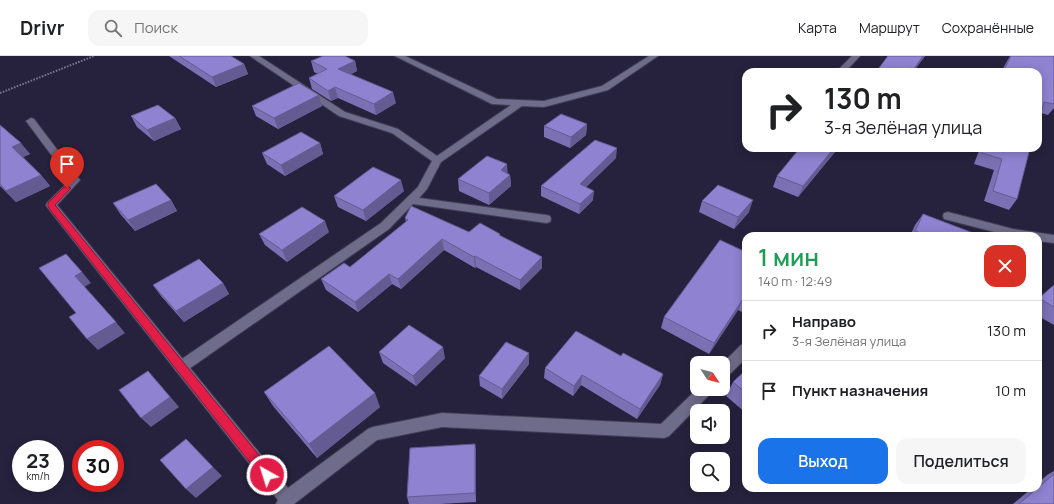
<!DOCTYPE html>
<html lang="ru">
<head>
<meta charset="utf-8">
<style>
	:root { --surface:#fff; --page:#f6f6f6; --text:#202124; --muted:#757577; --line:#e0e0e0; --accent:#1a73e8 }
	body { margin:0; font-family:Manrope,sans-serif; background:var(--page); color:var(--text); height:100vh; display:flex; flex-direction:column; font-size:15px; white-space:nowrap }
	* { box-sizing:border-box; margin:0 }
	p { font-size:13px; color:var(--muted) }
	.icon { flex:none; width:22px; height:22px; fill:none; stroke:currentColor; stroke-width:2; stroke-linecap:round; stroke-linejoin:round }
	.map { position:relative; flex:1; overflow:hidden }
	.side { position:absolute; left:742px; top:176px; width:300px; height:260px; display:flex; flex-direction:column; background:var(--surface); border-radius:12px; box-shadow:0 2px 10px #0003 }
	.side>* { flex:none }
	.top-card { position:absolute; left:742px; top:12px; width:300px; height:84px; border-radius:12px; box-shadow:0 2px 10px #0003; background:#fff; color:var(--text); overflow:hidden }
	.needle { width:26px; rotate:126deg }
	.controls { position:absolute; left:690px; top:300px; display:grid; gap:8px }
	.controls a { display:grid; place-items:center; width:40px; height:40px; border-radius:8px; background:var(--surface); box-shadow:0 2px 10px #0003; font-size:20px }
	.speed { position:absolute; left:12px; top:384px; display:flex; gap:8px; font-size:20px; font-weight:700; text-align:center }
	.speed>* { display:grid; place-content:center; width:52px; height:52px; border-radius:50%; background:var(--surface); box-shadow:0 2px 10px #0003; line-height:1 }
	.speed small { font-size:10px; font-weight:400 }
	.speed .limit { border:6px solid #d22; background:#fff; color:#111 }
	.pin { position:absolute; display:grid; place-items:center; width:34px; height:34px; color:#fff; margin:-41px -17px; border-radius:50% 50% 50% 0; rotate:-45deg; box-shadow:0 0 4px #0007 }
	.pin .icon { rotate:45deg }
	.me { position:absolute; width:44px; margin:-22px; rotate:321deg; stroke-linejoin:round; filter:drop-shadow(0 0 3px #0008) }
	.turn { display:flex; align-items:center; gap:14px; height:84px; padding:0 16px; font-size:18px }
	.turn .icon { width:52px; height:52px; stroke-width:2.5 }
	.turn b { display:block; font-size:28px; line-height:34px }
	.round { display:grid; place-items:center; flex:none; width:42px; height:42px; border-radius:12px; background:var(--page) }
	.summary { display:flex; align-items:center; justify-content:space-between; height:68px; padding:0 16px }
	h1 { font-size:24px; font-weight:600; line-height:30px; color:#1e9e55 }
	.action { display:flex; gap:8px; margin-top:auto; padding:8px 16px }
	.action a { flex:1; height:46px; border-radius:12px; background:var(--accent); color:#fff; font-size:16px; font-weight:600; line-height:46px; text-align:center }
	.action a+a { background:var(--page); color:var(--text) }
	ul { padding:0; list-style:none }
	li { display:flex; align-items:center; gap:12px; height:60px; padding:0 16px; border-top:1px solid var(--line) }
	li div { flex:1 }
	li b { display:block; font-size:15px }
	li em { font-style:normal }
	header { display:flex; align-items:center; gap:24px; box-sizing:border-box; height:56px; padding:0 20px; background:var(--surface); border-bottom:1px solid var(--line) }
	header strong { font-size:19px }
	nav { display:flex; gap:22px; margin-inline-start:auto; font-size:14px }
	.search { width:280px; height:36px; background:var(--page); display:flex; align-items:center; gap:10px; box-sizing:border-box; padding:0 14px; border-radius:12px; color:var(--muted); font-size:15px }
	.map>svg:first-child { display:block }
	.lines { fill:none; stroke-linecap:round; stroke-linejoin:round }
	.lane-casing { stroke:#423e53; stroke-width:2 }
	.street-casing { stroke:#423e53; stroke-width:2 }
	.path { stroke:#7f7c90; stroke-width:2; stroke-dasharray:1.5 1.5; stroke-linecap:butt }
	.lane { fill:#6f6b8a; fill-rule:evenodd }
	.street { fill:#6f6b8a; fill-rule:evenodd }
	.wall { fill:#7b70b3 }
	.shaded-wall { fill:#645b92 }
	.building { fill:#8f82d0; stroke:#645b92 }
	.route { fill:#e11d48; stroke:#92132f }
</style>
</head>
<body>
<header>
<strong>Drivr</strong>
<div class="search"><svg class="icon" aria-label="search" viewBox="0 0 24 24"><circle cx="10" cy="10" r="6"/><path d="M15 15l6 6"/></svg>Поиск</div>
<nav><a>Карта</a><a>Маршрут</a><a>Сохранённые</a></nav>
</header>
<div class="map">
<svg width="1054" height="448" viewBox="0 0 1054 448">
	<rect width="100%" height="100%" fill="#26223d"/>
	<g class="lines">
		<defs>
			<g id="lane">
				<polygon points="250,0 259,0 345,56 398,73 437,100 511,49 492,48 395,0 405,0 497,43 544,45 602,30 649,0 658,0 608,34 544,51 522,50 441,106 427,133 419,142 546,159 550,160 551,163 550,166 546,167 413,148 389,173 186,315 181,317 176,315 174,311 176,307 381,167 418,131 432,105 392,77 339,60"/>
				<polygon points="852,0 860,0 845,16 836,16"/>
				<polygon points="948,156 1013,173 1054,179 1054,187 1038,185 1038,180 1010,180 944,163 943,160 944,157"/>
			</g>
			<g id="street">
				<polygon points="31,62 34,63 80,124 57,149 288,432 368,373 373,371 442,357 661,368 697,333 713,333 711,337 669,380 664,382 442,371 377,384 294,448 276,448 278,444 47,151 46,149 47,147 70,124 26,65"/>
				<polygon points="746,288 746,302 728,320 723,322 723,307 741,289"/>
			</g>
		</defs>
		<use href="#lane" class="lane-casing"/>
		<use href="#street" class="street-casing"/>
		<polyline class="path" points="0,37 94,0"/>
		<use href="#lane" class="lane"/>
		<use href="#street" class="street"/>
	</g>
	<g class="wall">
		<polygon points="169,0 231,0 244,8 248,18 216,31"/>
		<polygon points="888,0 925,0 913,16 876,16"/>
		<polygon points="1010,0 1054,0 1054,52 1048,59 1041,57 1038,16 1001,16"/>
		<polygon points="311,5 355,5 357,15 351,18 396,47 376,59 338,42 331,45 312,33 309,22 318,18 314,16"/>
		<polygon points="319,39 322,50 278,73 256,60 252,50"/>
		<polygon points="131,60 175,62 181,73 154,85 137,71"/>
		<polygon points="587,68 586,79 570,92 544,81 544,70"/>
		<polygon points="0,69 30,98 23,101 41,119 50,130 16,146 0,130"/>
		<polygon points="320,87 323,98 285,120 267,108 262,97"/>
		<polygon points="800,92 837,92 835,96 798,141 773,131 777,120"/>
		<polygon points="980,92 1030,92 1017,143 1009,154 984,145 994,114 974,108"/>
		<polygon points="616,102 586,131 593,144 579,158 541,140 541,130"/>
		<polygon points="508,117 510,119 511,130 489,149 459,135 458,123"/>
		<polygon points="404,135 366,165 338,151 334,140"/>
		<polygon points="171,144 177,155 135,175 121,159 113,147"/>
		<polygon points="702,145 749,156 734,173 699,156"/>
		<polygon points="923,158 981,180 910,180 915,169"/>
		<polygon points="405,162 469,176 500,178 500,180 542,201 542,212 520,234 476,211 475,212 444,194 401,233 392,228 358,256 326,234 321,223 350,211 406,166"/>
		<polygon points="329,176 287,206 265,189 259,178"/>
		<polygon points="746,196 746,250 742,256 738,254 709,298 661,272 664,261"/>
		<polygon points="223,227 229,238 184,266 161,240 153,229"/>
		<polygon points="1054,229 1054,269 1038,260 1038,244"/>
		<polygon points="379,296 445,302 416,330 383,307"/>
		<polygon points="621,300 663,318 660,329 637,363 581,329 573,340 544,322 545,312"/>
		<polygon points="529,308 502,343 480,330 479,320"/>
		<polygon points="746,314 746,357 726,340 733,326"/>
		<polygon points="264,336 380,351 317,402 273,350"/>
		<polygon points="475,388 476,398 476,446 440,448 409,448 407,441"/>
		<polygon points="1054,415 1054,448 1013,448 1032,432 1038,432 1038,427 1047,419"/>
	</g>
	<g class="shaded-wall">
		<polygon points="923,0 925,0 913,16 912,16 914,13"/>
		<polygon points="355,5 357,15 341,23 338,13"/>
		<polygon points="244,8 248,18 216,31 212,21"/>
		<polygon points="335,31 338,42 331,45 328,35"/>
		<polygon points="393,36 396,47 376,59 374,48"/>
		<polygon points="319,39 322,50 278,73 274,62"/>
		<polygon points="175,62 181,73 154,85 147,74"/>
		<polygon points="587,68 586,79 570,92 571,81"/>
		<polygon points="21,87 30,98 21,102 12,91"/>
		<polygon points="320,87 323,98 285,120 281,109"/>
		<polygon points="617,92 616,102 579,138 580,128"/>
		<polygon points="834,92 837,92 835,96 798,141 803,130"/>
		<polygon points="507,108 508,120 501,114"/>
		<polygon points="41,119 50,130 16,146 6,135"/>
		<polygon points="510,119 511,130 489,149 489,137"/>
		<polygon points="401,124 404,135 366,165 363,154"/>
		<polygon points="594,135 593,144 579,158 580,148"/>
		<polygon points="171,144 177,155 135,175 128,164"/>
		<polygon points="753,144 749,156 734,173 738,161"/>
		<polygon points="325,165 329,176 287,206 282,194"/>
		<polygon points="442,183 444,194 401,233 398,223"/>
		<polygon points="475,200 476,211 475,212 474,201"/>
		<polygon points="542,201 542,212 520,234 520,224"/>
		<polygon points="82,216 91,227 84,231 75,220"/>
		<polygon points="389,218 392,228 358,256 355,246"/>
		<polygon points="223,227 229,238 184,266 176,255"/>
		<polygon points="743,243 738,254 709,298 714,287"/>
		<polygon points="746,247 746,250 742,256"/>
		<polygon points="116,266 125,277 98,294 87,283"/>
		<polygon points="443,291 445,302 416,330 413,320"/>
		<polygon points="529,297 529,308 502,343 502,333"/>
		<polygon points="663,318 660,329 637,363 640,353"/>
		<polygon points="582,319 581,329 573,340 574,330"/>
		<polygon points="157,325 179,351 151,371 141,362"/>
		<polygon points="375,337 380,351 317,402 309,388"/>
		<polygon points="475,388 476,398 476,446 475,437"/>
		<polygon points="213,411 222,420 196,442 186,433"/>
	</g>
	<g class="building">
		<polygon points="179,0 231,0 244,8 212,21"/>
		<polygon points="323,0 345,0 355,5 338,13 393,36 374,48 335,31 328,35 309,22 327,13 311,5"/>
		<polygon points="888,0 923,0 914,13 910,12 907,16 876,16"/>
		<polygon points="1011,0 1054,0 1054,48 1044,46 1038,70 1038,16 1003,16"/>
		<polygon points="299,27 319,39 274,62 252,50"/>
		<polygon points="158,49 175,62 147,74 131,60"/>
		<polygon points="561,58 587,68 571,81 544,70"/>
		<polygon points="0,69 21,87 12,91 41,119 6,135 0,128"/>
		<polygon points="301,76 320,87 281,109 262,97"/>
		<polygon points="595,84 617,92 580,128 594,135 580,148 541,130"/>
		<polygon points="800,92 834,92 803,130 777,120"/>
		<polygon points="983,92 1030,92 1017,143 993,135 1002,103 982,97"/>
		<polygon points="487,100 507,108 501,114 510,119 489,137 458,123"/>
		<polygon points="373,111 401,124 363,154 334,140"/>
		<polygon points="156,128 171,144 128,164 113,147"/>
		<polygon points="718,129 753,144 738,161 702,145"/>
		<polygon points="411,150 469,176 480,167 500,178 499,179 542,201 520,224 475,200 474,201 442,183 398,223 389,218 355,246 321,223 344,207 350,211 408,164 405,162"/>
		<polygon points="302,151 325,165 282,194 259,178"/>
		<polygon points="923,158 981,180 928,180 915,175"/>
		<polygon points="720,184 746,196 746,244 743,243 714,287 664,261"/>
		<polygon points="66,198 82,216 75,220 116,266 87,283 69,261 76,257 39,212"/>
		<polygon points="199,203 223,227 176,255 153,229"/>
		<polygon points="1054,229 1054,251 1039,242"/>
		<polygon points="409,269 443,291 413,320 379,296"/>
		<polygon points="576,275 621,300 623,297 663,318 640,353 582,319 574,330 545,312"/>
		<polygon points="506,286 529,297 502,333 479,320"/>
		<polygon points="329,290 375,337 309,388 264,336"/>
		<polygon points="746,314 746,337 733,326"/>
		<polygon points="148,315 170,341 141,362 119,334"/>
		<polygon points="186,383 213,411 186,433 160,404"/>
		<polygon points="475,388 475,437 407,441 410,392"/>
		<polygon points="1054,418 1054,448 1019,448"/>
	</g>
	<polygon class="route" points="67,130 71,132 55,149 272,415 273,419 272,423 267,425 263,423 48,151 48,147 64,131"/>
</svg>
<div class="controls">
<a><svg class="needle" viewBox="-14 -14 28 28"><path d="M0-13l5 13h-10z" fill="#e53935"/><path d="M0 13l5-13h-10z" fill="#757577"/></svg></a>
<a><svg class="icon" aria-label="sound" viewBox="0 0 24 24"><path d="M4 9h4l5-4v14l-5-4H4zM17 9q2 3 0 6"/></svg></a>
<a><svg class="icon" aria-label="search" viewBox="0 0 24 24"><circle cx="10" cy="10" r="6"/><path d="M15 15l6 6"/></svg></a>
</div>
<div class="speed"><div>23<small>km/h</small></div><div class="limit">30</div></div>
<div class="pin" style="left:67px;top:132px;background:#d93025"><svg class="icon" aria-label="arrive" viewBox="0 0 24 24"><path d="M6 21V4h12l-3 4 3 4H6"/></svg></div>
<svg class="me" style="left:267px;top:419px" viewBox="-20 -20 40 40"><circle r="17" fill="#e11d48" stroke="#fff" stroke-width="3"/><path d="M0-11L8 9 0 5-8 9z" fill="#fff"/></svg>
<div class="top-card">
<div class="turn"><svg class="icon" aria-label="right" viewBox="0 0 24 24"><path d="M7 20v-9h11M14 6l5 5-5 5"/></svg><div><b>130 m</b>3-я Зелёная улица</div></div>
</div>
<section class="side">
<div class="summary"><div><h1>1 мин</h1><p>140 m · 12:49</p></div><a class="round" style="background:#d93025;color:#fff"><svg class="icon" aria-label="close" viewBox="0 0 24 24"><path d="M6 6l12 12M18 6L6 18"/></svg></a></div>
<ul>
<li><svg class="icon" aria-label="right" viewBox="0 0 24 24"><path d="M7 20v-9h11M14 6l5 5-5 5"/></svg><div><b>Направо</b><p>3-я Зелёная улица</p></div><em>130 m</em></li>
<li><svg class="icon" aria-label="arrive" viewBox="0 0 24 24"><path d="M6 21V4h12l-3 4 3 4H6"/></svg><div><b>Пункт назначения</b></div><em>10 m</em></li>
</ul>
<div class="action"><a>Выход</a><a>Поделиться</a></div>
</section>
</div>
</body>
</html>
